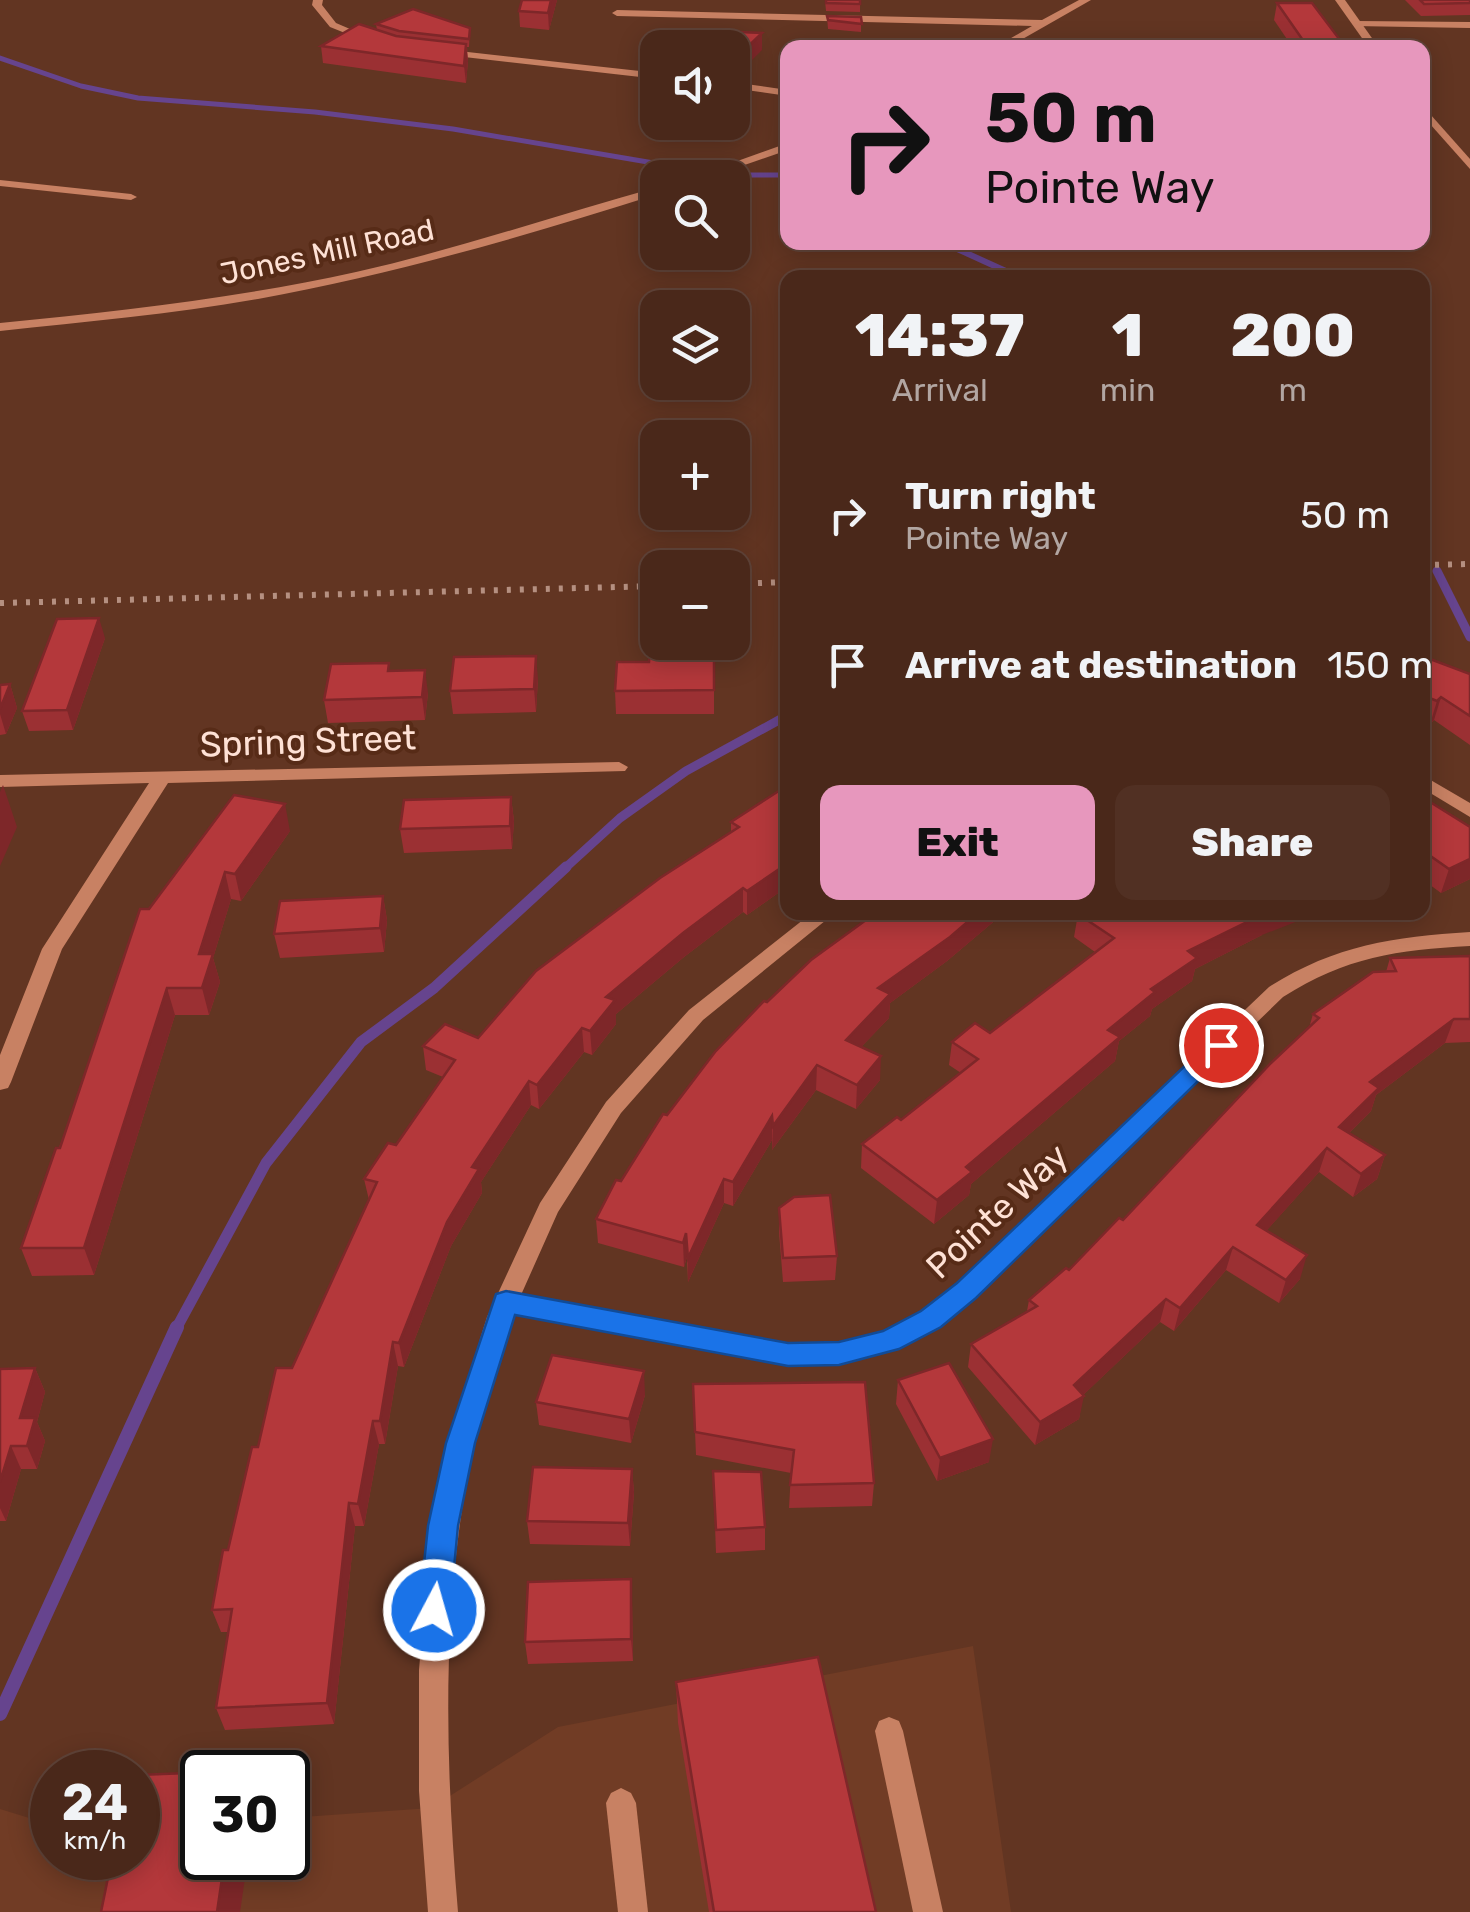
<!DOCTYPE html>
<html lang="en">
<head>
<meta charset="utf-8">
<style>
	:root { --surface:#4a281a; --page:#513023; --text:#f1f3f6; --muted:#b2a6a2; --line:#614439; --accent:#e797bd }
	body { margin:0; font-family:Rubik,sans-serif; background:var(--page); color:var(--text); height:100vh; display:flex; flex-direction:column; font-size:38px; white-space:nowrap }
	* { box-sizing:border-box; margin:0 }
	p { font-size:32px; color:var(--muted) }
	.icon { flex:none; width:55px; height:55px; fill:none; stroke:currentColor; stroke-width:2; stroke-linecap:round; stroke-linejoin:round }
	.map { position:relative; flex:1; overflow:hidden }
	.panel { position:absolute; left:780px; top:270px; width:650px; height:650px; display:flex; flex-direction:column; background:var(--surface); border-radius:20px; box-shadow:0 5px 25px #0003,0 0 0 2px var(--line) }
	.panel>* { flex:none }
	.guide { position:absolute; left:780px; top:40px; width:650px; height:210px; border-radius:20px; box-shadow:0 5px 25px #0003,0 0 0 2px var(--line); background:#e797bd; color:#111; overflow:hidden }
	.controls { position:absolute; left:640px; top:30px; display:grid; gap:20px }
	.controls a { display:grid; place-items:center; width:110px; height:110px; border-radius:20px; background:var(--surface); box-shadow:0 5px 25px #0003,0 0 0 2px var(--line); font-size:50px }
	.speed { position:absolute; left:30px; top:1750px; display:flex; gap:20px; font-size:50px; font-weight:700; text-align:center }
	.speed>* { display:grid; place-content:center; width:130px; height:130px; border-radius:50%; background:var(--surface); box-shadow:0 5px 25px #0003,0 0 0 2px var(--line); line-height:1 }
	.speed small { font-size:25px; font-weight:400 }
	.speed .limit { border:5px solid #111; border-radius:15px; background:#fff; color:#111 }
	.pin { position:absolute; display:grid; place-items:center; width:85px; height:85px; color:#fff; margin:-42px; border:5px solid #fff; border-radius:50%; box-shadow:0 2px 10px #0007 }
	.me { position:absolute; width:110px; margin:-55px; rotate:6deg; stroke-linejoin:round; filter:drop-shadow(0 0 8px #0008) }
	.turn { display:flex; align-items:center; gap:35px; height:210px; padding:0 40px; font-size:45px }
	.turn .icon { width:130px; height:130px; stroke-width:2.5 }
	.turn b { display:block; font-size:70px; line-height:85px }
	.eta { display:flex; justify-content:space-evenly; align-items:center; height:170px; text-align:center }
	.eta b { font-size:60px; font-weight:800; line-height:70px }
	.cta { display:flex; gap:20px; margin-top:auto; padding:20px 40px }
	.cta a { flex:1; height:115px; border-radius:20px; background:var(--accent); color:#111; font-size:40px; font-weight:800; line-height:115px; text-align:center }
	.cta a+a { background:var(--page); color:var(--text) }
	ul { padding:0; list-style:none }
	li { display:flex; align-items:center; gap:30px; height:150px; padding:0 40px }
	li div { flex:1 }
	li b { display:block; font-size:38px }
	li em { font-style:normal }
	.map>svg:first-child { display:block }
	.built { fill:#713c25 }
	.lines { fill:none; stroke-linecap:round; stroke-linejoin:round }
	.stream-far4 { stroke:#66448e; stroke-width:5 }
	.stream-far3 { stroke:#66448e; stroke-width:6 }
	.stream-far2 { stroke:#66448e; stroke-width:9 }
	.stream-far1 { stroke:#66448e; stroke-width:11 }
	.stream { stroke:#66448e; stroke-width:14 }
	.service { fill:#c88163; fill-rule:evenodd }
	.minor { fill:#c88163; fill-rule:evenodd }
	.rail { stroke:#b59081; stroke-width:6; stroke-dasharray:4 9; stroke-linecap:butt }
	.wall { fill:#9b3033 }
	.shaded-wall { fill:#7e2729 }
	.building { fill:#b4383b; stroke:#7e2729; stroke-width:2.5 }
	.route { fill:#1a73e8; stroke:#114b97; stroke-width:2.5 }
	.labels { text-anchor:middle; stroke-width:8; stroke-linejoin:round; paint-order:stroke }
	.far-street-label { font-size:30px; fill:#fee1d5; stroke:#572b17 }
	.street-label { font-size:35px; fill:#fee1d5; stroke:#572b17 }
</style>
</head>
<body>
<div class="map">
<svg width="1470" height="1912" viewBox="0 0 1470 1912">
	<rect width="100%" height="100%" fill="#623522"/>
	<polygon class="built" points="973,1646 1011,1912 0,1912 0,1809 52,1825 52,1858 288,1858 288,1818 431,1808 558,1727"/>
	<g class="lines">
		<g class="stream-far4">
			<polyline points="0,58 81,86 138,98 315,112 453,129 689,169"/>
			<polyline points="739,175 788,175"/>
		</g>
		<polyline class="stream-far3" points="942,242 1021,278"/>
		<g class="stream-far2">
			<polyline points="1422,540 1425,547"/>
			<polyline points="1437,571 1470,637"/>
			<polyline points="563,870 620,818 686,771 788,715"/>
		</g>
		<polyline class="stream-far1" points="176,1329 266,1163 361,1042 434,988 566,867"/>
		<polyline class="stream" points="0,1714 177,1327"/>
		<g class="service">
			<polygon points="1357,21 1470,22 1470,28 1354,26"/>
			<polygon points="0,180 131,194 137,197 131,200 0,186"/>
			<polygon points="889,1717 899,1721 903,1731 943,1912 913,1912 875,1731 879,1721"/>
			<polygon points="621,1788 631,1793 636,1803 648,1912 618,1912 606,1803 611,1793"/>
		</g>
		<g class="minor">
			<polygon points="313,0 323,0 322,5 336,23 378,41 370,43 330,27 312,5"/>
			<polygon points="1079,0 1091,0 1007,48 994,48 1032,26 617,16 612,13 617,10 1042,20"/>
			<polygon points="1335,0 1345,0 1379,48 1369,48"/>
			<polygon points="441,49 658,73 658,79 438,54"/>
			<polygon points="732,82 788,90 788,96 732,88"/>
			<polygon points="1422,105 1470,159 1470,169 1422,115"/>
			<polygon points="788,143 788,150 707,178 690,178"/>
			<path d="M658,187V194C526,236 394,274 258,299C173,314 86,322 0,331V323C120,311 238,298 356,272C458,249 557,215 658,187Z"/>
			<polygon points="619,762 628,767 625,771 168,783 62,949 11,1082 8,1088 0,1090 0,1055 42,949 149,783 0,787 0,775"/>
			<polygon points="1422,775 1470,803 1470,817 1422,788"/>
			<path d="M813,912H836L703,1020L621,1113L558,1212L521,1295L787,1345L839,1343L884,1332L922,1312L958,1283L1269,987C1335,945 1393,937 1470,932V946C1397,950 1346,957 1283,997L974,1297L940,1326L898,1348L839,1363L787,1365L513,1313C439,1504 441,1712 458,1912H428L419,1791V1670L429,1549L451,1431L487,1317L540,1203L606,1102L689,1010Z"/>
		</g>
		<g class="rail">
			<polyline points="1422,565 1470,564"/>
			<polyline points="732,584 788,582"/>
			<polyline points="0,603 658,586"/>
		</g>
	</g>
	<g class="wall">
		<polygon points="522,0 557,0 549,30 520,27 519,11"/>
		<polygon points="825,0 860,0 860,12 826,11"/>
		<polygon points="1405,0 1470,0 1470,15 1421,16"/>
		<polygon points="1277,3 1346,48 1293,48 1274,20"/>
		<polygon points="827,16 861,17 861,32 828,29"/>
		<polygon points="376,24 470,28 469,47 467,47 468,61 466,83 323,63 321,46 377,30"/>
		<polygon points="105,638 73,730 29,731 22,711"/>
		<polygon points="714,651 714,714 616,714 615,691 649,662"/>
		<polygon points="1422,656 1470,674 1470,745 1434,720 1430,724 1422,721"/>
		<polygon points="390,671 428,693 425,720 328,723 324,700"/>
		<polygon points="538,679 536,712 453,714 450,691"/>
		<polygon points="10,684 17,708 6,734 0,735 0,685"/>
		<polygon points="788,785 788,886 747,915 743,912 684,957 616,1014 616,1024 592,1055 584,1052 539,1109 531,1105 481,1182 482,1193 451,1246 404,1367 398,1366 385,1444 379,1444 364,1526 355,1526 334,1724 225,1730 216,1708 229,1632 221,1632 212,1610 228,1550 258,1447 292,1368 369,1200 364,1179 396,1145 443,1077 426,1070 423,1046 478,1038 731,833 731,822"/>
		<polygon points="511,797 514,821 512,849 404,853 400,829"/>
		<polygon points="1422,797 1470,827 1470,879 1441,893 1422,879"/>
		<polygon points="290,831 241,901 231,899 213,958 220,982 209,1015 175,1015 94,1275 32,1276 21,1248 149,909"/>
		<polygon points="383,896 387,920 384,952 280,958 274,934"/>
		<polygon points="877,912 1005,912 947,961 890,1003 889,1018 861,1047 880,1080 856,1109 816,1090 772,1150 772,1140 733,1206 724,1203 688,1282 687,1257 684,1267 598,1243 596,1219 667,1115 767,1002"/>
		<polygon points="1078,914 1262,935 1195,969 1192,981 1152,1009 1150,1016 1119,1041 1115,1061 971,1184 969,1195 934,1224 861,1168 862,1144 901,1120 961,1073 949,1065 952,1042 990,1033 1095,952 1074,937"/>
		<polygon points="1470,956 1470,1042 1445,1043 1376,1095 1371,1111 1349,1133 1385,1155 1377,1179 1353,1197 1319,1172 1266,1231 1300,1279 1279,1303 1226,1270 1174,1331 1160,1322 1083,1395 1079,1419 1035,1445 968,1367 971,1344 1027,1311 1029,1300 1069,1270 1123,1220 1309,1028 1313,1014 1386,972 1390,958"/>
		<polygon points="779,1208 837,1256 835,1280 783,1282 779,1232"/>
		<polygon points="35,1368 45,1392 37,1422 45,1441 37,1469 21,1469 6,1521 0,1521 0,1369"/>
		<polygon points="898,1380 989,1462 937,1481 896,1404"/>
		<polygon points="693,1384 874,1483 872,1506 789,1508 791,1473 696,1455"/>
		<polygon points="645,1395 631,1443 539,1425 536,1402"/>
		<polygon points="632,1469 634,1492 630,1546 530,1544 527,1521"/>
		<polygon points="713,1471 765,1527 765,1550 716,1553"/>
		<polygon points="632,1601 633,1661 528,1664 525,1642"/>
		<polygon points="676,1682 876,1912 709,1912 678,1723"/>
	</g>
	<g class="shaded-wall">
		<polygon points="551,0 557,0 549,30 548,13"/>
		<polygon points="762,33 762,50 732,80 732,62"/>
		<polygon points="466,44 468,61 466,83 464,66"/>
		<polygon points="99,618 105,638 73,730 67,710"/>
		<polygon points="536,656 538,679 536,712 534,689"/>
		<polygon points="425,670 428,693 425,720 422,697"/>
		<polygon points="10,684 17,708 6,734 0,714 0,709"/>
		<polygon points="1441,697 1434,720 1430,724 1437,701"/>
		<polygon points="3,785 17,827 0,866 0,792"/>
		<polygon points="511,797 514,821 512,849 510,826"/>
		<polygon points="285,804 290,831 241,901 235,874"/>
		<polygon points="1470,859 1470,879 1441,893 1449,869"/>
		<polygon points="788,863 788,886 747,915 747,891"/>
		<polygon points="225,872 231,899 213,958 220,982 209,1015 202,988 199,954"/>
		<polygon points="743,888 743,912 684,957 616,1014 616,1024 592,1055 590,1031 606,997 683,933"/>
		<polygon points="383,896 387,920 384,952 380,928"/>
		<polygon points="979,912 1005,912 947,961 890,1003 889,1018 845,1064 846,1040 878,988"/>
		<polygon points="1267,912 1321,912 1262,935 1195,969 1192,981 1152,1009 1150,1016 1119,1041 1115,1061 971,1184 969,1195 934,1224 937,1200 966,1167 1151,989 1188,951"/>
		<polygon points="167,988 175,1015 94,1275 84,1248"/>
		<polygon points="1454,1019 1445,1043 1376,1095 1371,1111 1332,1150 1339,1127 1370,1082"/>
		<polygon points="582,1028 584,1052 539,1109 537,1085"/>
		<polygon points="881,1056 880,1080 856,1109 857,1085"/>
		<polygon points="817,1065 816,1090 772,1150 773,1126"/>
		<polygon points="529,1081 531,1105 481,1182 482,1193 451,1246 404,1367 399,1343 447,1222 472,1167"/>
		<polygon points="772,1116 772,1140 733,1206 733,1182"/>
		<polygon points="1327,1148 1319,1172 1250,1249 1257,1225"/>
		<polygon points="1385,1155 1377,1179 1353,1197 1361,1174"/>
		<polygon points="724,1179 724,1203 688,1282 688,1258"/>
		<polygon points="686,1233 687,1257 684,1267 683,1243"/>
		<polygon points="1233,1247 1226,1270 1174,1331 1180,1308"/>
		<polygon points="1307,1255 1300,1279 1279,1303 1286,1280"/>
		<polygon points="1166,1299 1160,1322 1079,1399 1084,1396 1079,1419 1035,1445 1040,1422 1074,1385"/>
		<polygon points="393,1342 398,1366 385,1444 380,1421"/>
		<polygon points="35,1368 45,1392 37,1422 45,1441 37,1469 27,1446 20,1418"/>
		<polygon points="644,1371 645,1395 631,1443 629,1419"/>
		<polygon points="373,1421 379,1444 364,1526 358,1504"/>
		<polygon points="993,1439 989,1462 937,1481 940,1458"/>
		<polygon points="11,1446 21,1469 6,1521 0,1508 0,1482"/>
		<polygon points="632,1469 634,1492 630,1546 628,1523"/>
		<polygon points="349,1503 355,1526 334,1724 327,1703"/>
		<polygon points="631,1579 632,1601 633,1661 631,1639"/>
		<polygon points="225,1858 248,1858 240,1912 217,1912"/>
	</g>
	<g class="building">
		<polygon points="522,0 551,0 548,13 519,11"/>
		<polygon points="826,0 860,0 860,4 826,3"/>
		<polygon points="1420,0 1470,0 1470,3 1424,4"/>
		<polygon points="1277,3 1312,3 1346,48 1305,48 1304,46 1307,46"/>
		<polygon points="413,9 470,28 469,39 399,31 376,24"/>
		<polygon points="827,16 861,17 862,24 828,20"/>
		<polygon points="359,24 396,36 466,44 464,66 321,46"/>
		<polygon points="717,31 762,33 732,62 732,48 700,48"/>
		<polygon points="99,618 67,710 22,711 57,619"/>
		<polygon points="650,651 714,651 714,690 615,691 617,662 649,662"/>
		<polygon points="536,656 534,689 450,691 454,657"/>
		<polygon points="1422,656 1470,674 1470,716 1441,697 1437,701 1422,695"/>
		<polygon points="389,663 388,671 425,670 422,697 324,700 331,664"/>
		<polygon points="10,684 0,709 0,685"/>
		<polygon points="788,785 788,863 747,891 743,888 683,933 606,997 615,1000 590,1031 582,1028 537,1085 529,1081 472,1167 479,1169 447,1222 399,1343 393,1342 380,1421 373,1421 358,1504 349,1503 327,1703 216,1708 232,1609 212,1610 223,1550 228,1550 252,1447 258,1447 276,1368 292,1368 377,1182 364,1179 388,1143 396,1145 455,1060 423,1046 445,1024 478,1038 536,971 660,878 739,827 731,822"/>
		<polygon points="234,795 285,804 235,874 225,872 199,954 213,954 202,988 167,988 84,1248 21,1248 56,1148 60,1148 140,909 149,909"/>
		<polygon points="511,797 510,826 400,829 404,800"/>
		<polygon points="1422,797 1470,827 1470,859 1449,869 1422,850"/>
		<polygon points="383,896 380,928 274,934 280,901"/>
		<polygon points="877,912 979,912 950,937 878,988 890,994 846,1040 881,1056 857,1085 817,1065 773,1126 772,1116 733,1182 724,1179 688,1258 686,1233 683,1243 596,1219 616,1180 621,1181 663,1114 667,1115 715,1052 764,1001 767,1002 811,960"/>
		<polygon points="1080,912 1267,912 1188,951 1197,958 1151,989 1155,992 1108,1030 1120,1037 966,1167 972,1172 937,1200 862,1144 897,1117 901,1120 978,1059 952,1042 975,1023 990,1033 1114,938 1078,914"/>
		<polygon points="1470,956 1470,1019 1454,1019 1370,1082 1379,1088 1339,1127 1385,1155 1361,1174 1327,1148 1257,1225 1307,1255 1286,1280 1233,1247 1180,1308 1166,1299 1074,1385 1084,1396 1040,1422 971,1344 1037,1306 1029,1300 1066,1268 1069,1270 1119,1218 1123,1220 1271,1063 1319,1018 1313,1014 1373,972 1396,971 1390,958"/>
		<polygon points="830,1195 837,1256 783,1258 779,1208 794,1197"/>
		<polygon points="552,1355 644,1371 629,1419 536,1402"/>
		<polygon points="949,1363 993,1439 940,1458 898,1380"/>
		<polygon points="35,1368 20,1418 35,1418 27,1446 11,1446 0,1482 0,1369"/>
		<polygon points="865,1382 874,1483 790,1485 794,1450 695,1432 693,1384"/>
		<polygon points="533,1467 632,1469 628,1523 527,1521"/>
		<polygon points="713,1471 761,1472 765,1527 716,1530"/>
		<polygon points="631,1579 631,1639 525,1642 528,1582"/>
		<polygon points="818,1657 876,1912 714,1912 676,1682"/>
		<polygon points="238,1771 238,1772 202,1772 202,1858 225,1858 217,1912 101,1912 112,1858 138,1858 138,1775"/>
	</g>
	<polygon class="route" points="1221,1036 1233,1045 1229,1051 976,1298 941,1327 899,1349 839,1365 788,1366 515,1315 475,1443 458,1526 450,1610 445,1620 434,1625 423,1620 419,1610 428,1526 446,1443 496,1294 506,1291 788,1343 839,1342 883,1331 921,1311 957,1283 1213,1039"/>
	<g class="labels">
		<g class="far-street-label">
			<text transform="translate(327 252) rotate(-12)" y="10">Jones Mill Road</text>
		</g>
		<g class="street-label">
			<text transform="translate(308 741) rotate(-2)" y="12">Spring Street</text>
			<text transform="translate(997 1211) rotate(-43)" y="12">Pointe Way</text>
		</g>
	</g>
</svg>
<div class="controls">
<a><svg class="icon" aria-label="sound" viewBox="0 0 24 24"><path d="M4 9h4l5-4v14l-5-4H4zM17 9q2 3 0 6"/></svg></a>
<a><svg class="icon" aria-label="search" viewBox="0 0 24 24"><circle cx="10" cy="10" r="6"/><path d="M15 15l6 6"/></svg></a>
<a><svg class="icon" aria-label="layers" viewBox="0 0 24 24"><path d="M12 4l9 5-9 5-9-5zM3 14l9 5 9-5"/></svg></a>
<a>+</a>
<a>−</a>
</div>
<div class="speed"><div>24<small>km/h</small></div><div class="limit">30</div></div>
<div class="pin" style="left:1221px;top:1045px;background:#d93025"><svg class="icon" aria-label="arrive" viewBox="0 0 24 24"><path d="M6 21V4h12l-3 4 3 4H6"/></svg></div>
<svg class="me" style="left:434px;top:1610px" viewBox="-20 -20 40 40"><circle r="17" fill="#1a73e8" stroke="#fff" stroke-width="3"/><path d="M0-11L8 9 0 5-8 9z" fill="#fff"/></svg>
<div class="guide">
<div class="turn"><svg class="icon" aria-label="right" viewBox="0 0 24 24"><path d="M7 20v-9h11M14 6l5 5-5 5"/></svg><div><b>50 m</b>Pointe Way</div></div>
</div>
<section class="panel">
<div class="eta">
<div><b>14:37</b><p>Arrival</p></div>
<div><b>1</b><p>min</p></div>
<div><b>200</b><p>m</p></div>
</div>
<ul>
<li><svg class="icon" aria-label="right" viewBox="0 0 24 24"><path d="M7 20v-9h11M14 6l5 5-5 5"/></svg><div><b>Turn right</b><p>Pointe Way</p></div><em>50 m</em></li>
<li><svg class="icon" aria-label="arrive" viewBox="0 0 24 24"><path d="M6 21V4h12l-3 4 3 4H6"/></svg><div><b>Arrive at destination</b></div><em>150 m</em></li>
</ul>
<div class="cta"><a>Exit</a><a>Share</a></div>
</section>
</div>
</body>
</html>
